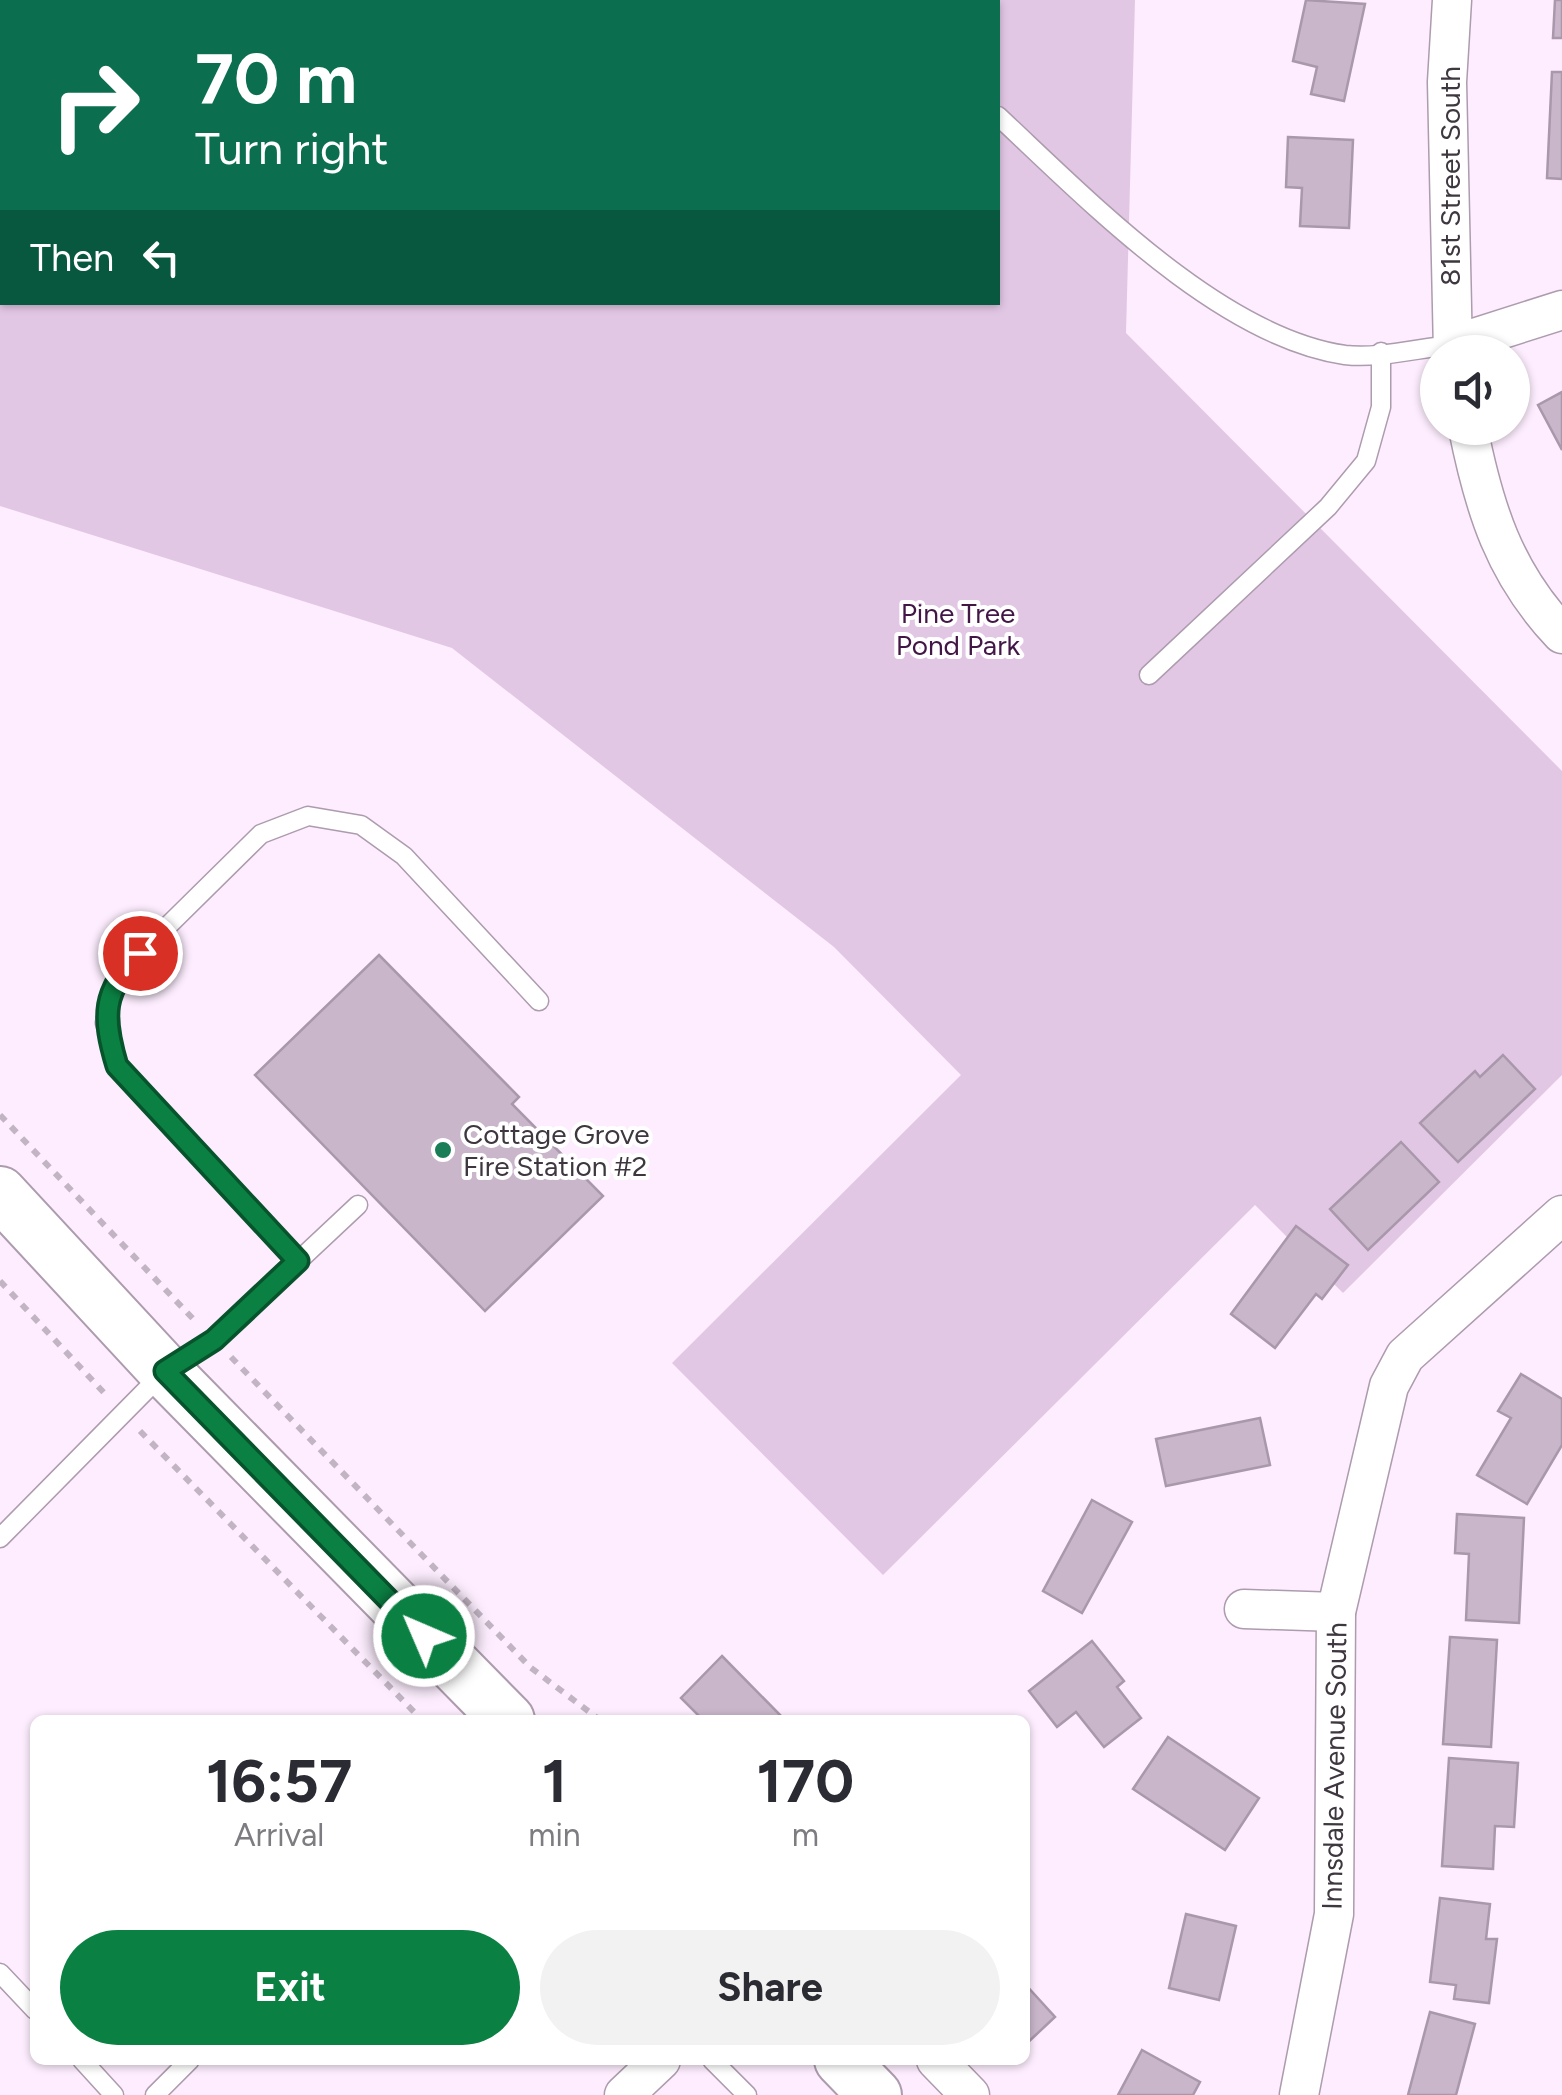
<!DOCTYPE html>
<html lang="en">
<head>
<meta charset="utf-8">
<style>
	:root { --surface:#fff; --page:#f2f2f3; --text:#2b2b33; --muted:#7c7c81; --accent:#0b8043 }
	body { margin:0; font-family:Figtree,sans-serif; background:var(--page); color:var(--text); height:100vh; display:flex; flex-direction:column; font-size:38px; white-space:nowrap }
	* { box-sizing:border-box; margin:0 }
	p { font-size:32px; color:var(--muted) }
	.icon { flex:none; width:55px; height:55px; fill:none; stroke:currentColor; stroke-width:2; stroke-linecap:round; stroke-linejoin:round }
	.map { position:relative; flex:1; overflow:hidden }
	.sheet { position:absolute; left:30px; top:1715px; width:1000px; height:350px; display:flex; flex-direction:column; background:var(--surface); border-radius:15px; box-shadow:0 2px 8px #0004 }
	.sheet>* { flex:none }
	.guide { position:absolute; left:0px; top:0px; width:1000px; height:305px; box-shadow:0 2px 8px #0004; background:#0b6e4f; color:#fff; overflow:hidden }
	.tools { position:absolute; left:1420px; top:335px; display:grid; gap:20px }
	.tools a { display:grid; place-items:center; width:110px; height:110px; border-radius:50%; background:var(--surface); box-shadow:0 2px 8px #0004; font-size:50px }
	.pin { position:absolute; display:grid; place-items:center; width:85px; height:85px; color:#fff; margin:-42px; border:5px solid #fff; border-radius:50%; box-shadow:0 2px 10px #0007 }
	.me { position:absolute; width:110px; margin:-55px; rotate:315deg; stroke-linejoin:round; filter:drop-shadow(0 0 8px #0008) }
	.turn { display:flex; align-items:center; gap:35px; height:210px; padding:0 30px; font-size:45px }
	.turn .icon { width:130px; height:130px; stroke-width:2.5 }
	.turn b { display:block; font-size:70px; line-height:85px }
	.then { display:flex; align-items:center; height:95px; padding:0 30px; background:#0003; gap:20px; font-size:38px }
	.eta { display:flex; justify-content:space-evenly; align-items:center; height:170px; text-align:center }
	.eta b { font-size:60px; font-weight:700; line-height:70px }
	.action { display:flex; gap:20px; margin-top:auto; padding:20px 30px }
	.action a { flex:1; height:115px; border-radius:60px; background:var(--accent); color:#fff; font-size:40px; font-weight:700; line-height:115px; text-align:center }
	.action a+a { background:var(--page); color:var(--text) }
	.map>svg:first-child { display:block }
	.green { fill:#e2c7e5; fill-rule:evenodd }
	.building { fill:#c9b6ca; stroke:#a997ab; stroke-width:2.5 }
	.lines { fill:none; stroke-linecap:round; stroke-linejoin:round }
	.service-casing { stroke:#ad9bae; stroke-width:21 }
	.minor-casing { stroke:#ad9bae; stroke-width:41 }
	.secondary-casing { stroke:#ad9bae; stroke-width:56 }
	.path { stroke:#c2b4c3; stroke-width:6; stroke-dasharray:8 8; stroke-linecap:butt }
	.service { stroke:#fff; stroke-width:18 }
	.minor { stroke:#fff; stroke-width:38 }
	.secondary { stroke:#fff; stroke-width:52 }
	.route-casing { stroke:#07532c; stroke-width:25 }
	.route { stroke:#0b8043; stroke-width:18 }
	.poi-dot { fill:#197e57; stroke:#fff; stroke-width:4 }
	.labels { text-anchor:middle; stroke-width:8; stroke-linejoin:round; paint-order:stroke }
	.street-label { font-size:28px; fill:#3e373f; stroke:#fff }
	.park-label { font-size:28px; fill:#421746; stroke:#fff }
	.poi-label { font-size:28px; fill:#3e373f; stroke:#fff; text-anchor:start }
</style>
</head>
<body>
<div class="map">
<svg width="1562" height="2095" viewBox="0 0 1562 2095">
	<rect width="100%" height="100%" fill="#fdedfe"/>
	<path class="green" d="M0,0H1135L1126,333L1562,771V1075L1343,1293L1255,1205L883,1575L672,1363L961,1075L834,947L452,648L0,506ZM2,2H998V302H2Z"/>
	<g class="building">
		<polygon points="1306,0 1365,4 1344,101 1311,94 1317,67 1293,61"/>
		<polygon points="1555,0 1562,0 1562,38 1553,38"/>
		<polygon points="1552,72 1562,72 1562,179 1547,178"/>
		<polygon points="1288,137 1353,140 1349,228 1300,226 1302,188 1286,187"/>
		<polygon points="1562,392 1562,450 1538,405"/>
		<polygon points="379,955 519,1097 512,1104 603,1196 485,1311 255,1075"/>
		<polygon points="1503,1055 1535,1089 1458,1162 1420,1123 1475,1071 1480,1077"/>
		<polygon points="1401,1142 1439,1182 1368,1250 1330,1209"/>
		<polygon points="1296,1226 1348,1265 1322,1299 1316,1294 1275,1348 1231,1314"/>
		<polygon points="1521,1374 1562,1399 1562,1445 1527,1504 1477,1475 1511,1418 1498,1411"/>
		<polygon points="1260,1418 1270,1465 1166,1486 1156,1439"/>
		<polygon points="1092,1500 1132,1522 1082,1613 1043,1591"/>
		<polygon points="1457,1514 1524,1518 1519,1623 1466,1620 1469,1554 1455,1553"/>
		<polygon points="1450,1637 1497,1640 1491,1747 1443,1744"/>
		<polygon points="1092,1641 1124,1681 1117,1687 1141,1718 1104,1747 1076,1712 1057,1727 1029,1691"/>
		<polygon points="722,1656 785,1720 703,1720 681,1698"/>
		<polygon points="1168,1737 1259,1798 1225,1850 1133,1789"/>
		<polygon points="1449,1758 1518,1763 1514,1827 1495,1826 1493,1869 1442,1866"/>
		<polygon points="1440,1898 1490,1904 1486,1939 1497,1939 1489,2003 1454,1999 1456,1985 1430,1982"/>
		<polygon points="1186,1914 1236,1926 1219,2000 1169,1988"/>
		<polygon points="1025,1984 1055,2017 1025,2045"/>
		<polygon points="1430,2012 1475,2024 1456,2095 1408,2095"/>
		<polygon points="1142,2050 1200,2082 1193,2095 1118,2095"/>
	</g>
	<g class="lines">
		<defs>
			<g id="service">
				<polyline points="872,0 875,2"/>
				<path d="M998,116C1087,199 1220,337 1345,355C1378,359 1419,348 1452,345"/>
				<polyline points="1149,675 1328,507 1366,461 1381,407 1381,352"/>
				<polyline points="298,1261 117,1066 105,1023 116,977 261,834 308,816 361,825 404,856 539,1001"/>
				<polyline points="0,1538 165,1371 214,1340 358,1205"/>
				<polyline points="0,1973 35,2010"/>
				<polyline points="82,2060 114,2095"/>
				<polyline points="712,2060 747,2095"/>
				<polyline points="155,2095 190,2060"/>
			</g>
			<g id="minor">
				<polyline points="1452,0 1447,82 1453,352"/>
				<polyline points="1452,345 1562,310"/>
				<path d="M1468,428C1484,508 1504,573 1562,634"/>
				<polyline points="1244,1609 1336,1612"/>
				<polyline points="936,2060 970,2095"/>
				<polyline points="624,2095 661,2060"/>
				<polyline points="1299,2095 1334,1914 1336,1612 1389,1386 1405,1356 1562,1215"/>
			</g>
			<g id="secondary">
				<polyline points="0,1193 165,1371 508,1720"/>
				<polyline points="841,2060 875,2095"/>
			</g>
		</defs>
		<use href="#service" class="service-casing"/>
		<use href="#minor" class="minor-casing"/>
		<use href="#secondary" class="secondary-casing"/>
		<g class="path">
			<polyline points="0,1115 197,1323"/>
			<polyline points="0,1281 107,1396"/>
			<polyline points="231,1357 530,1667 600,1720"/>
			<polyline points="140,1431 422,1720"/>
		</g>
		<use href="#service" class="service"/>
		<use href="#minor" class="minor"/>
		<use href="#secondary" class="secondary"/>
	</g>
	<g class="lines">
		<defs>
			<path id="route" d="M140,953C102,991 102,1016 117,1066L298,1261L214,1340L165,1371L424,1636"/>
		</defs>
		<use href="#route" class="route-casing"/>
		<use href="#route" class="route"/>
	</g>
	<circle class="poi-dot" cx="443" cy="1150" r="10"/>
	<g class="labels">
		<g class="street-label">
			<text transform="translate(1450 176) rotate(-90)" y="10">81st Street South</text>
			<text transform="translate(1334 1766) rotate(-89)" y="10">Innsdale Avenue South</text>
		</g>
		<g class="park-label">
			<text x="958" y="623">Pine Tree<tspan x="958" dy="32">Pond Park</tspan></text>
		</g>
		<g class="poi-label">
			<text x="463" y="1144">Cottage Grove<tspan x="463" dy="32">Fire Station #2</tspan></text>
		</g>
	</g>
</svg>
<div class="tools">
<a><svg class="icon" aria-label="sound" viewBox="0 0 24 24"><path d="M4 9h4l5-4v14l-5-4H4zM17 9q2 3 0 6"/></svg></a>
</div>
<div class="pin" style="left:140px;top:953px;background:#d93025"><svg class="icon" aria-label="arrive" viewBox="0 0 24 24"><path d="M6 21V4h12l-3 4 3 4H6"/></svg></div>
<svg class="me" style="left:424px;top:1636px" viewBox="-20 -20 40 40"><circle r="17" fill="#0b8043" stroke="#fff" stroke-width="3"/><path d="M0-11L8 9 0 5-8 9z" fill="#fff"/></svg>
<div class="guide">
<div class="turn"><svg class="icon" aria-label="right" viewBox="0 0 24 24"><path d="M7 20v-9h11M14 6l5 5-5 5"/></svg><div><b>70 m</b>Turn right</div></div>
<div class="then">Then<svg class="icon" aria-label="left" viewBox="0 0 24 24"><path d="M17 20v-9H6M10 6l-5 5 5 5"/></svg></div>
</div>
<section class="sheet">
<div class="eta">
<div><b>16:57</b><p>Arrival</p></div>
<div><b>1</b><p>min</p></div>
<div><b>170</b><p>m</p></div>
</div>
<div class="action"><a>Exit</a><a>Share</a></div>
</section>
</div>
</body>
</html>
